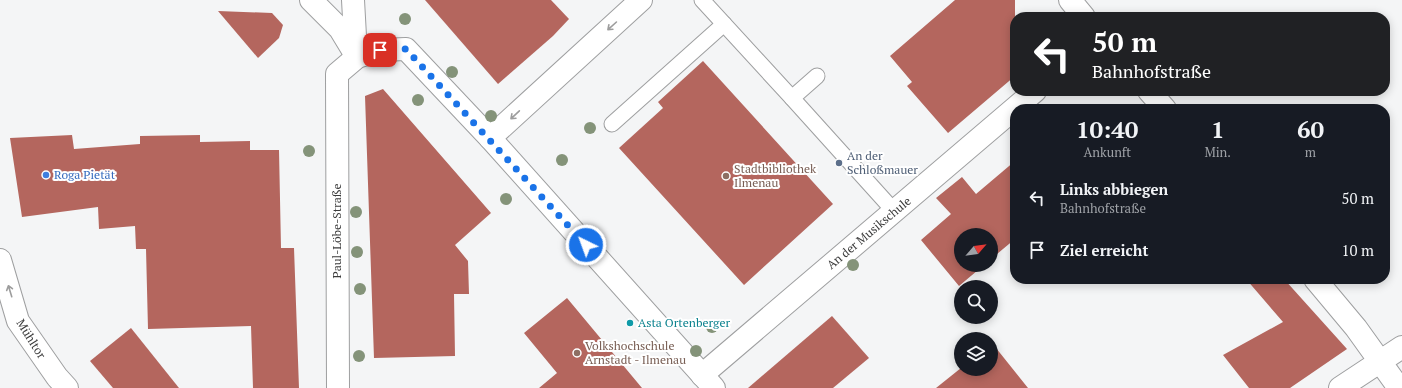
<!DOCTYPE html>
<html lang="de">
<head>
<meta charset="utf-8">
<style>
	:root { --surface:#171b24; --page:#242831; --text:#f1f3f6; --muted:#9ea1a6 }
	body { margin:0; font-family:"PT Serif",serif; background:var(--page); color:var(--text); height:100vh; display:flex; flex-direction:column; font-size:15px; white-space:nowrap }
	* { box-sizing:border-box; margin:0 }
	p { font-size:13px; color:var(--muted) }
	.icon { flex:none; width:22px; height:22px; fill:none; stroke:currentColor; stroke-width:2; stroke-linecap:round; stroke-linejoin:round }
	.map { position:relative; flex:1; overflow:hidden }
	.drawer { position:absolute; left:1010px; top:104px; width:380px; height:180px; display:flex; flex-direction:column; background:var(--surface); border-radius:16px; box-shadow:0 2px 10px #0003 }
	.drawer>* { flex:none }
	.banner { position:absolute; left:1010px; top:12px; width:380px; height:84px; border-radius:16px; box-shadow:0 2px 10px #0003; background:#202124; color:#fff; overflow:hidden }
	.needle { width:26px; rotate:62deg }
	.controls { position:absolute; left:954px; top:228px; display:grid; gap:8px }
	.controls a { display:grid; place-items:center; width:44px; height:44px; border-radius:50%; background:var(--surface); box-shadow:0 2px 10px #0003; font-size:20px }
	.pin { position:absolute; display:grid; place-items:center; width:34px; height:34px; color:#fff; margin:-17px; border-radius:8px; box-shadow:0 2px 6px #0006 }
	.me { position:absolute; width:44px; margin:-22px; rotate:318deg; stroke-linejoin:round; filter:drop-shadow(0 0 3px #0008) }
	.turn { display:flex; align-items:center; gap:14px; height:84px; padding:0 16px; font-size:18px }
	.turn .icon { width:52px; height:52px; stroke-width:2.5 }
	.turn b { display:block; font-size:28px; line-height:34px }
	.eta { display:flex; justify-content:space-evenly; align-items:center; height:68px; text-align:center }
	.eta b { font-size:24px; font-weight:800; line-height:28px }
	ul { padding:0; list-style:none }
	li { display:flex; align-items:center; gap:12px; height:52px; padding:0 16px }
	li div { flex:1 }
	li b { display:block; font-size:15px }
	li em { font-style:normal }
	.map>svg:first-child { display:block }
	.building { fill:#b4665e }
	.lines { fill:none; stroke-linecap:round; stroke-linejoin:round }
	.lane-casing { stroke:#9e9fa0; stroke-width:17 }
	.street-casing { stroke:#9e9fa0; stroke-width:24 }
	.lane { stroke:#fff; stroke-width:15 }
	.street { stroke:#fff; stroke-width:22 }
	.tree { fill:#849379 }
	.oneway { stroke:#9d9d9d }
	.route { stroke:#1a73e8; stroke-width:7; stroke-dasharray:0 12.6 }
	.service-dot { fill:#5c6f8a; stroke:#fff; stroke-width:1.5 }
	.shop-dot { fill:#3f7fe0; stroke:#fff; stroke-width:1.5 }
	.education-dot { fill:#8d6e63; stroke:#fff; stroke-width:1.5 }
	.culture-dot { fill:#0f9aa8; stroke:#fff; stroke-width:1.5 }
	.labels { text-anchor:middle; stroke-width:4; stroke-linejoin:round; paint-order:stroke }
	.service-label { font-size:12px; fill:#4e5e75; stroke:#fff; text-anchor:start }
	.education-label { font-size:12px; fill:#785e54; stroke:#fff; text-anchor:start }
	.shop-label { font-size:12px; fill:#366cbe; stroke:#fff; text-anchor:start }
	.street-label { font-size:12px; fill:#3b3b3b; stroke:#fff }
	.culture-label { font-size:12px; fill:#0d838f; stroke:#fff; text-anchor:start }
</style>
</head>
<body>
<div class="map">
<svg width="1402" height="388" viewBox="0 0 1402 388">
	<rect width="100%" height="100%" fill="#f4f5f6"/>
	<g class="building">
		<polygon points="425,0 551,0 569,19 553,36 498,84"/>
		<polygon points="955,0 1015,0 1015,76 948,133 907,86 912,82 890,56"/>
		<polygon points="218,11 272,13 283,25 279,38 258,58"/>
		<polygon points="703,61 833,204 744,285 619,148 663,108 658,102"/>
		<polygon points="383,89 491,213 455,245 468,261 469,294 454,294 455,356 374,358 365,96"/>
		<polygon points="72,135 74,149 140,144 140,136 200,135 200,142 250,141 250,150 279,150 281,248 294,248 299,388 253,388 251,326 148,329 146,249 136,249 135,226 99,229 98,207 22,217 10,138"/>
		<polygon points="1015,161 1015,239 991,259 991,235 961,235 961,265 984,265 959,286 921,240 951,214 936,198 962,177 976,194"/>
		<polygon points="1246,279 1284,279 1347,349 1290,388 1249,388 1223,355 1283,322"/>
		<polygon points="567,298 642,388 539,388 557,373 524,333"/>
		<polygon points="832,316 869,358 833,388 748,388"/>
		<polygon points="131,328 179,388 113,388 90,361"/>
		<polygon points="992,343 1028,388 936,388 961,368 991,369"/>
	</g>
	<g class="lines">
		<defs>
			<g id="lane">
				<polyline points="702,0 792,98"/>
				<polyline points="817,76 792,98 894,211"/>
				<polyline points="612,124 724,24"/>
			</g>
			<g id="street">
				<polyline points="311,0 340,29 357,57"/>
				<polyline points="353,0 356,54"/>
				<polyline points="1070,0 1084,17"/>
				<polyline points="1149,91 1165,109"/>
				<polyline points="490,138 641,0"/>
				<polyline points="0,260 18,321 57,377 67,388"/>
				<polyline points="1315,279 1356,328 1399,388"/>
				<polyline points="702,375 1035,91"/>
				<polyline points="338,388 337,74 357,57 380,50 406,49 490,138 714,388"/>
				<polyline points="1340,388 1402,347"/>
			</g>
		</defs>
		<use href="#lane" class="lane-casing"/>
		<use href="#street" class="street-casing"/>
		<use href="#lane" class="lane"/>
		<use href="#street" class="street"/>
	</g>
	<g class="tree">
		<circle cx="405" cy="19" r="6"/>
		<circle cx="452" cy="72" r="6"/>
		<circle cx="418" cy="100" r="6"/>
		<circle cx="491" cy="116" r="6"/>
		<circle cx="590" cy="128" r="6"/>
		<circle cx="309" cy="151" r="6"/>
		<circle cx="562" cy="160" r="6"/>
		<circle cx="506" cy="199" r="6"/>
		<circle cx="356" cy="212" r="6"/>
		<circle cx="357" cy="252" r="6"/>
		<circle cx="853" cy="265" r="6"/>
		<circle cx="360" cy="289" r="6"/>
		<circle cx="712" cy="327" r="6"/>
		<circle cx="696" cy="351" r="6"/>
		<circle cx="359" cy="356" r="6"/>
	</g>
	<defs><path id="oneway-shaft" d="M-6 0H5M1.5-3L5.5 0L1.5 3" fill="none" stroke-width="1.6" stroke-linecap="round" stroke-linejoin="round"/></defs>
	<g class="oneway">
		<use href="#oneway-shaft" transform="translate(612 26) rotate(138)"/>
		<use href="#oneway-shaft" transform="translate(515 115) rotate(137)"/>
		<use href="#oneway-shaft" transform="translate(10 291) rotate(-107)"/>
	</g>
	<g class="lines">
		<polyline class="route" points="380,50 406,49 586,245"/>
	</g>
	<circle class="service-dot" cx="839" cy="163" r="4"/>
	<circle class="shop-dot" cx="46" cy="175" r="4"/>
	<g class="education-dot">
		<circle cx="726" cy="176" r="4"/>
		<circle cx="577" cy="353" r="4"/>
	</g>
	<circle class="culture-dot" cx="630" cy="323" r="4"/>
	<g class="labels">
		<g class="service-label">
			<text x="847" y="160">An der<tspan x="847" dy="14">Schloßmauer</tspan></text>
		</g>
		<g class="education-label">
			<text x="734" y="173">Stadtbibliothek<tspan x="734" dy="14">Ilmenau</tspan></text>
			<text x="585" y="350">Volkshochschule<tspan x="585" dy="14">Arnstadt - Ilmenau</tspan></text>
		</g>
		<g class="shop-label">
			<text x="54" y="179">Roga Pietät</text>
		</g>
		<g class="street-label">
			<text transform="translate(337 231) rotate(-90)" y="4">Paul-Löbe-Straße</text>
			<text transform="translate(869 233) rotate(-40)" y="4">An der Musikschule</text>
			<text transform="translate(31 339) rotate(58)" y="4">Mühltor</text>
		</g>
		<g class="culture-label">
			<text x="638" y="327">Asta Ortenberger</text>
		</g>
	</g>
</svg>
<div class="controls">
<a><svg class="needle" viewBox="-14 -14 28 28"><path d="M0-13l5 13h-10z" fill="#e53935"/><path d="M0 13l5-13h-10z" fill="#9ea1a6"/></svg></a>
<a><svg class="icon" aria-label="search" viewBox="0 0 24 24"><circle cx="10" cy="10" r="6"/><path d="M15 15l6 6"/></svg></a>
<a><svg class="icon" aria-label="layers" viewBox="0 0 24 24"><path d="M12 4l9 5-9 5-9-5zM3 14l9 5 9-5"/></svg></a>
</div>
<div class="pin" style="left:380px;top:50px;background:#d93025"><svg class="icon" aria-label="arrive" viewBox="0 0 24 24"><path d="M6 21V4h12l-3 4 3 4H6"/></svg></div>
<svg class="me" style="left:586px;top:245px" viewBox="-20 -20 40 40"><circle r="17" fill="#1a73e8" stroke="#fff" stroke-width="3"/><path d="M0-11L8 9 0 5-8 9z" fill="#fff"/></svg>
<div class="banner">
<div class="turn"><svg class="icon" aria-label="left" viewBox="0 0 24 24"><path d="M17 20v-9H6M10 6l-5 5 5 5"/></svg><div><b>50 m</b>Bahnhofstraße</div></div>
</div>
<section class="drawer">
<div class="eta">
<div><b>10:40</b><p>Ankunft</p></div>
<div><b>1</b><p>Min.</p></div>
<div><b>60</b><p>m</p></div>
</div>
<ul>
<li><svg class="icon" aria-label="left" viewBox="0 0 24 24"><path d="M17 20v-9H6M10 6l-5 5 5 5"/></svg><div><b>Links abbiegen</b><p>Bahnhofstraße</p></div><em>50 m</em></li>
<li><svg class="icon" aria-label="arrive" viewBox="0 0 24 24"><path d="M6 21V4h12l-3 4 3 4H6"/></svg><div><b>Ziel erreicht</b></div><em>10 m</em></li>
</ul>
</section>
</div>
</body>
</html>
